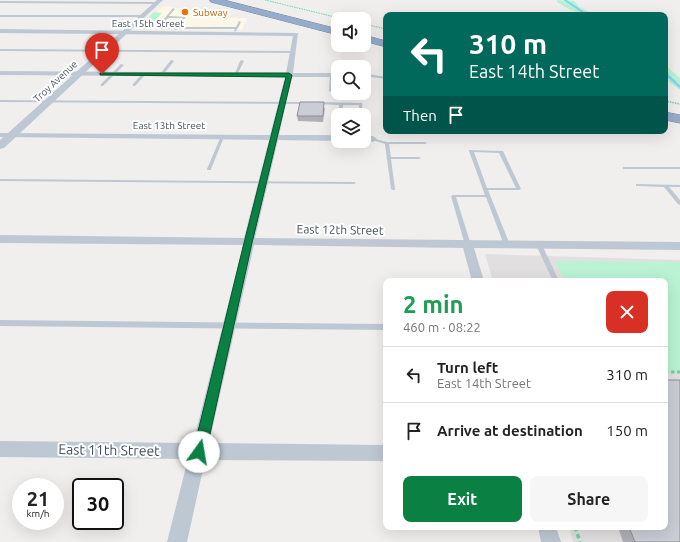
<!DOCTYPE html>
<html lang="en">
<head>
<meta charset="utf-8">
<style>
	:root { --surface:#fff; --page:#f6f6f6; --text:#222; --muted:#767676; --line:#e0e0e0; --accent:#0b8043 }
	body { margin:0; font-family:Ubuntu,sans-serif; background:var(--page); color:var(--text); height:100vh; display:flex; flex-direction:column; font-size:15px; white-space:nowrap }
	* { box-sizing:border-box; margin:0 }
	p { font-size:13px; color:var(--muted) }
	.icon { flex:none; width:22px; height:22px; fill:none; stroke:currentColor; stroke-width:2; stroke-linecap:round; stroke-linejoin:round }
	.map { position:relative; flex:1; overflow:hidden }
	.details { position:absolute; left:383px; top:278px; width:285px; height:252px; display:flex; flex-direction:column; background:var(--surface); border-radius:8px; box-shadow:0 4px 16px #0002 }
	.details>* { flex:none }
	.top-card { position:absolute; left:383px; top:12px; width:285px; height:122px; border-radius:8px; box-shadow:0 4px 16px #0002; background:#00695c; color:#fff; overflow:hidden }
	.fabs { position:absolute; left:331px; top:12px; display:grid; gap:8px }
	.fabs a { display:grid; place-items:center; width:40px; height:40px; border-radius:8px; background:var(--surface); box-shadow:0 4px 16px #0002; font-size:20px }
	.speed { position:absolute; left:12px; top:478px; display:flex; gap:8px; font-size:20px; font-weight:700; text-align:center }
	.speed>* { display:grid; place-content:center; width:52px; height:52px; border-radius:50%; background:var(--surface); box-shadow:0 4px 16px #0002; line-height:1 }
	.speed small { font-size:10px; font-weight:400 }
	.speed .limit { border:2px solid #111; border-radius:6px; background:#fff; color:#111 }
	.pin { position:absolute; display:grid; place-items:center; width:34px; height:34px; color:#fff; margin:-41px -17px; border-radius:50% 50% 50% 0; rotate:-45deg; box-shadow:0 0 4px #0007 }
	.pin .icon { rotate:45deg }
	.me { position:absolute; width:44px; margin:-22px; rotate:13deg; stroke-linejoin:round; filter:drop-shadow(0 0 3px #0008) }
	.turn { display:flex; align-items:center; gap:14px; height:84px; padding:0 20px; font-size:18px }
	.turn .icon { width:52px; height:52px; stroke-width:2.5 }
	.turn b { display:block; font-size:28px; line-height:34px }
	.then { display:flex; align-items:center; height:38px; padding:0 20px; background:#0003; gap:8px; font-size:15px }
	.round { display:grid; place-items:center; flex:none; width:42px; height:42px; border-radius:8px; background:var(--page) }
	.headline { display:flex; align-items:center; justify-content:space-between; height:68px; padding:0 20px }
	h1 { font-size:24px; font-weight:600; line-height:30px; color:#1e9e55 }
	.primary-button { display:flex; gap:8px; margin-top:auto; padding:8px 20px }
	.primary-button a { flex:1; height:46px; border-radius:8px; background:var(--accent); color:#fff; font-size:16px; font-weight:600; line-height:46px; text-align:center }
	.primary-button a+a { background:var(--page); color:var(--text) }
	ul { padding:0; list-style:none }
	li { display:flex; align-items:center; gap:12px; height:56px; padding:0 20px; border-top:1px solid var(--line) }
	li div { flex:1 }
	li b { display:block; font-size:15px }
	li em { font-style:normal }
	.map>svg:first-child { display:block }
	.commercial { fill:#fdf8e6 }
	.education { fill:#e2dfe0 }
	.green { fill:#b9f3d3 }
	.lines { fill:none; stroke-linecap:round; stroke-linejoin:round }
	.stream-far1 { stroke:#83d4f3; stroke-width:2 }
	.stream { stroke:#83d4f3; stroke-width:2.5 }
	.trunk-casing { stroke:#6d88ad; stroke-width:1 }
	.path-far3 { stroke:#6ed3a8; stroke-width:1; stroke-dasharray:1.5 1; stroke-linecap:butt }
	.path-far2 { stroke:#6ed3a8; stroke-width:1.5; stroke-dasharray:1.5 1; stroke-linecap:butt }
	.path-far1 { stroke:#6ed3a8; stroke-width:3; stroke-dasharray:3.5 2.5; stroke-linecap:butt }
	.path { stroke:#6ed3a8; stroke-width:3.5; stroke-dasharray:4.5 3; stroke-linecap:butt }
	.service { fill:#bec8d2; fill-rule:evenodd }
	.minor { fill:#bec8d2; fill-rule:evenodd }
	.tertiary { fill:#bec8d2; fill-rule:evenodd }
	.trunk { fill:#97acc9; fill-rule:evenodd }
	.wall { fill:#aeb0b6 }
	.building { fill:#cacdd4; stroke:#8d9094 }
	.route { fill:#0b8043; stroke:#07532c }
	.food-dot { fill:#e8710a; stroke:#fff; stroke-width:1.5 }
	.labels { text-anchor:middle; stroke-width:4; stroke-linejoin:round; paint-order:stroke }
	.far-food-label { font-size:10px; fill:#c56008; stroke:#fff; text-anchor:start }
	.far-street-label { font-size:10px; fill:#45505e; stroke:#fff }
	.street-label { font-size:12px; fill:#45505e; stroke:#fff }
	.near-street-label { font-size:14px; fill:#45505e; stroke:#fff }
</style>
</head>
<body>
<div class="map">
<svg width="680" height="542" viewBox="0 0 680 542">
	<rect width="100%" height="100%" fill="#f1eeee"/>
	<polygon class="commercial" points="163,6 197,11 194,15 202,18 247,18 242,30 137,29"/>
	<polygon class="education" points="485,254 680,260 680,542 573,542 569,527 665,527 665,281 493,281"/>
	<g class="green">
		<path d="M557,0L574,1L579,7L595,15C581,15 569,10 557,2Z"/>
		<polygon points="154,12 162,13 149,27 170,28 137,29 147,21 146,20"/>
		<polygon points="665,65 680,78 680,90 665,79"/>
		<polygon points="555,261 680,262 680,371 665,371 665,281 565,281"/>
	</g>
	<g class="lines">
		<polyline class="stream-far1" points="565,0 587,15"/>
		<polyline class="stream" points="665,73 680,87"/>
		<defs>
			<g id="trunk">
				<polygon points="210,0 224,0 338,29 338,35 211,2"/>
				<polygon points="364,35 386,41 386,47 364,41"/>
				<polygon points="665,112 680,115 680,123 665,120"/>
			</g>
		</defs>
		<use href="#trunk" class="trunk-casing"/>
		<g class="path-far3">
			<polyline points="265,0 343,19"/>
			<polyline points="364,24 386,29"/>
		</g>
		<polyline class="path-far2" points="665,101 680,104"/>
		<polyline class="path-far1" points="665,372 680,372"/>
		<polyline class="path" points="575,527 580,542"/>
		<g class="service">
			<path d="M173,8L175,9L169,16L186,17L178,27H236L239,21L241,22L238,28L235,32L234,31L235,29H177L175,30L174,29H156ZM168,18H183L175,27H159Z"/>
			<polygon points="0,15 142,15 143,16 142,17 0,17"/>
			<polygon points="0,49 293,51 295,52 293,53 0,51"/>
			<polygon points="171,60 174,61 163,75 161,75 161,73"/>
			<polygon points="242,60 244,61 237,75 234,76 240,61"/>
			<polygon points="121,64 124,65 103,86 101,86 101,84"/>
			<polygon points="143,73 146,74 135,86 133,86 133,84"/>
			<polygon points="332,74 334,75 333,90 338,90 338,92 331,92 329,91 330,75"/>
			<polygon points="367,74 386,77 386,79 366,76 366,74"/>
			<polygon points="0,100 306,102 308,103 306,104 0,102"/>
			<polygon points="317,102 362,103 363,115 359,115 359,105 343,105 342,115 338,115 339,105 318,104 316,103"/>
			<polygon points="221,136 224,137 211,169 211,170 207,170 207,169"/>
			<polygon points="372,138 387,142 425,142 427,143 425,144 389,144 391,157 419,157 421,158 419,159 391,159 395,189 395,190 393,190 391,189 385,144 372,140"/>
			<path d="M469,150L503,151L521,189L519,190H488L510,245L509,246L507,247L504,245L486,197H456L471,245L468,247L465,245L451,196L453,195H485L469,151ZM474,152L499,153L516,188H487Z"/>
			<rect x="623" y="167" width="57" height="2"/>
			<polygon points="0,179 354,182 356,183 354,184 0,181"/>
			<polygon points="636,184 680,185 680,187 669,187 680,200 680,205 678,204 664,187 638,186 636,186"/>
			<polygon points="539,243 542,245 559,281 553,281 536,245"/>
			<polygon points="0,320 386,324 386,330 0,326"/>
		</g>
		<g class="minor">
			<polygon points="0,1 157,2 159,3 157,4 0,3"/>
			<polygon points="0,29 298,33 293,73 338,73 338,77 292,77 279,135 338,135 338,141 278,140 255,238 680,242 680,250 474,248 484,281 472,281 463,248 254,245 209,443 386,445 386,461 205,460 187,542 167,542 188,459 0,457 0,441 193,443 243,245 0,243 0,235 244,238 269,140 0,137 0,133 270,135 285,77 0,75 0,71 286,73 293,36 0,33"/>
			<polygon points="364,73 369,74 370,75 364,77"/>
			<polygon points="364,136 373,136 377,139 373,142 362,141 364,141"/>
			<polygon points="538,527 556,527 561,542 541,542"/>
		</g>
		<polygon class="tertiary" points="157,0 163,0 4,148 0,149 0,140"/>
		<use href="#trunk" class="trunk"/>
	</g>
	<g class="wall">
		<polygon points="325,108 323,122 298,121 297,116"/>
		<polygon points="618,527 665,527 680,542 623,542"/>
	</g>
	<g class="building">
		<polygon points="300,102 324,102 323,116 297,116"/>
		<polygon points="665,380 680,380 680,542 635,542 629,527 665,527"/>
	</g>
	<polygon class="route" points="100,73 289,73 292,75 252,243 206,452 204,456 199,458 195,456 193,452 244,243 286,77 102,75 100,75"/>
	<circle class="food-dot" cx="185" cy="12" r="4"/>
	<g class="labels">
		<g class="far-food-label">
			<text x="193" y="16">Subway</text>
		</g>
		<g class="far-street-label">
			<text x="148" y="27">East 15th Street</text>
			<text transform="translate(55 81) rotate(-43)" y="4">Troy Avenue</text>
			<text x="169" y="129">East 13th Street</text>
		</g>
		<g class="street-label">
			<text transform="translate(340 230) rotate(1)" y="4">East 12th Street</text>
		</g>
		<g class="near-street-label">
			<text transform="translate(109 450) rotate(1)" y="5">East 11th Street</text>
		</g>
	</g>
</svg>
<div class="fabs">
<a><svg class="icon" aria-label="sound" viewBox="0 0 24 24"><path d="M4 9h4l5-4v14l-5-4H4zM17 9q2 3 0 6"/></svg></a>
<a><svg class="icon" aria-label="search" viewBox="0 0 24 24"><circle cx="10" cy="10" r="6"/><path d="M15 15l6 6"/></svg></a>
<a><svg class="icon" aria-label="layers" viewBox="0 0 24 24"><path d="M12 4l9 5-9 5-9-5zM3 14l9 5 9-5"/></svg></a>
</div>
<div class="speed"><div>21<small>km/h</small></div><div class="limit">30</div></div>
<div class="pin" style="left:102px;top:74px;background:#d93025"><svg class="icon" aria-label="arrive" viewBox="0 0 24 24"><path d="M6 21V4h12l-3 4 3 4H6"/></svg></div>
<svg class="me" style="left:199px;top:452px" viewBox="-20 -20 40 40"><circle r="19" fill="#fff"/><path d="M0-13L10 11 0 6-10 11z" fill="#0b8043"/></svg>
<div class="top-card">
<div class="turn"><svg class="icon" aria-label="left" viewBox="0 0 24 24"><path d="M17 20v-9H6M10 6l-5 5 5 5"/></svg><div><b>310 m</b>East 14th Street</div></div>
<div class="then">Then<svg class="icon" aria-label="arrive" viewBox="0 0 24 24"><path d="M6 21V4h12l-3 4 3 4H6"/></svg></div>
</div>
<section class="details">
<div class="headline"><div><h1>2 min</h1><p>460 m · 08:22</p></div><a class="round" style="background:#d93025;color:#fff"><svg class="icon" aria-label="close" viewBox="0 0 24 24"><path d="M6 6l12 12M18 6L6 18"/></svg></a></div>
<ul>
<li><svg class="icon" aria-label="left" viewBox="0 0 24 24"><path d="M17 20v-9H6M10 6l-5 5 5 5"/></svg><div><b>Turn left</b><p>East 14th Street</p></div><em>310 m</em></li>
<li><svg class="icon" aria-label="arrive" viewBox="0 0 24 24"><path d="M6 21V4h12l-3 4 3 4H6"/></svg><div><b>Arrive at destination</b></div><em>150 m</em></li>
</ul>
<div class="primary-button"><a>Exit</a><a>Share</a></div>
</section>
</div>
</body>
</html>
